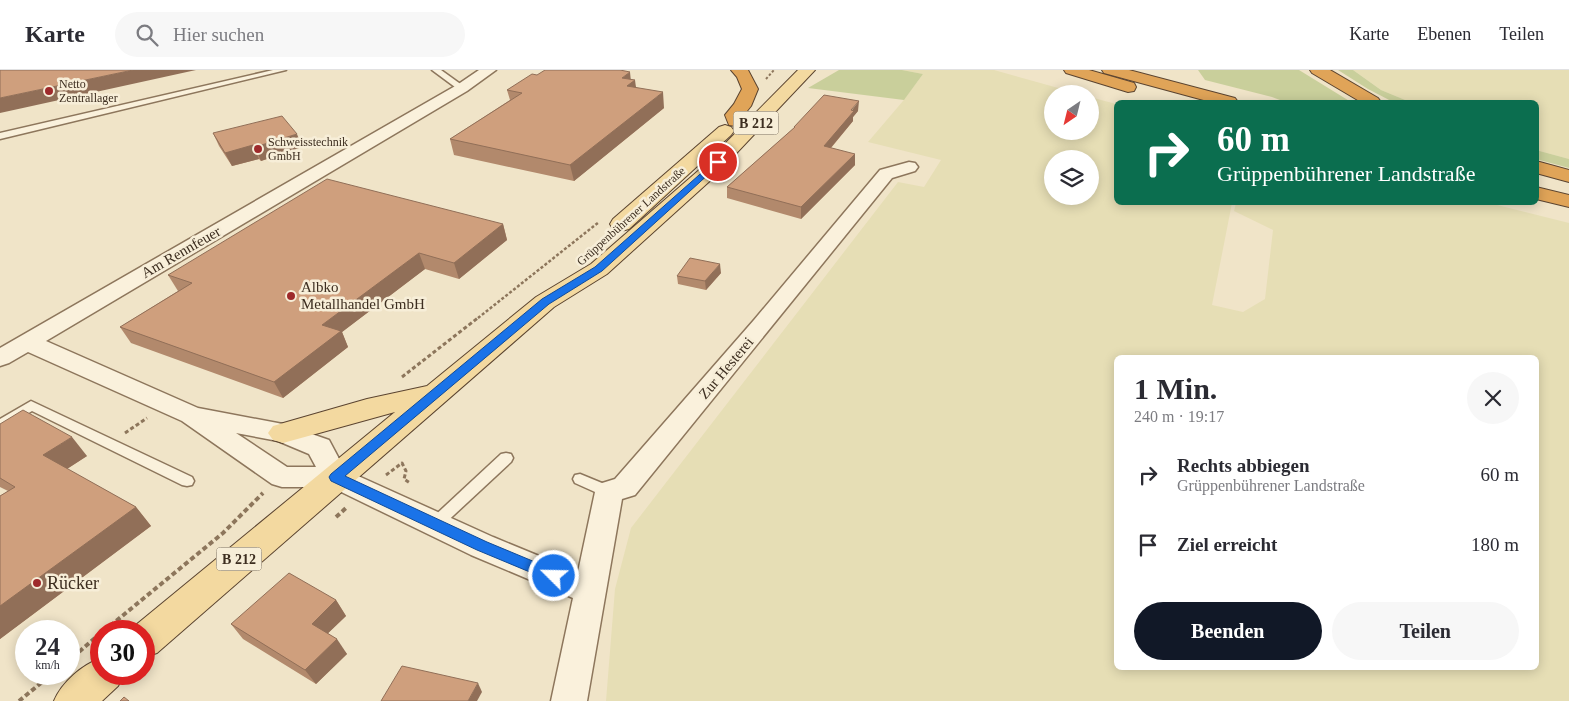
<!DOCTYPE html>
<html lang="de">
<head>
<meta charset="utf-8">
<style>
	:root { --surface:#fff; --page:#f7f7f7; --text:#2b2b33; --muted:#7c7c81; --line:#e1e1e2; --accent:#111827 }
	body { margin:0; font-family:"Times New Roman",serif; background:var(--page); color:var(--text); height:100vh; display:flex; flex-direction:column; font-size:19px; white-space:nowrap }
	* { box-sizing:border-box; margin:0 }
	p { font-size:16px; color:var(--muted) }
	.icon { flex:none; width:28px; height:28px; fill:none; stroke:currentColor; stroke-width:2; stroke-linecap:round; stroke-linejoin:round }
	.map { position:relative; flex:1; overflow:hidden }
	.drawer { position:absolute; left:1114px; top:285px; width:425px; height:315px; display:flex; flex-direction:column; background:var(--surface); border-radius:8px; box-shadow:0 2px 12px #0003 }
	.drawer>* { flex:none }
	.top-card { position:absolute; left:1114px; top:30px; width:425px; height:105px; border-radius:8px; box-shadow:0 2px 12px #0003; background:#0b6e4f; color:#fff; overflow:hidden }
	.needle { width:32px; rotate:215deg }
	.controls { position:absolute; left:1044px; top:15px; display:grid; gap:10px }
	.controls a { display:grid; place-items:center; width:55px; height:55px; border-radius:50%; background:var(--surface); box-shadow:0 2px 12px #0003; font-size:25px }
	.speed { position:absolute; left:15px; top:550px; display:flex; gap:10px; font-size:25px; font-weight:700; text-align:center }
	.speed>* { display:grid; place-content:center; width:65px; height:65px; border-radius:50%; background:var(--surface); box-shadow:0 2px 12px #0003; line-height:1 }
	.speed small { font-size:12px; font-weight:400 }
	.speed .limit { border:8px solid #d22; background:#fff; color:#111 }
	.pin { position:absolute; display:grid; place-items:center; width:42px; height:42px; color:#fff; margin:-21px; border:2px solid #fff; border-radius:50%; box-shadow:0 1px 5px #0007 }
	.me { position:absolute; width:55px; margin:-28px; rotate:293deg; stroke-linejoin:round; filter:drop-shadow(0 0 4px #0008) }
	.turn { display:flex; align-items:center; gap:18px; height:105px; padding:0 20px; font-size:22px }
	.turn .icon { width:65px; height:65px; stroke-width:2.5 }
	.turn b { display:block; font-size:35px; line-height:42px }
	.round { display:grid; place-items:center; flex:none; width:52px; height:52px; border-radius:26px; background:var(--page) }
	.head { display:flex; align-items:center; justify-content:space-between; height:85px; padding:0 20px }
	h1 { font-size:30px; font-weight:800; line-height:38px }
	.primary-button { display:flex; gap:10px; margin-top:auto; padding:10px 20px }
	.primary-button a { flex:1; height:58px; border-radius:30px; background:var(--accent); color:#fff; font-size:20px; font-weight:800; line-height:58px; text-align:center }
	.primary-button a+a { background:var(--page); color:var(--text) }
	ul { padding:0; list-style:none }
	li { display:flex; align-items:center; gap:15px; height:70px; padding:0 20px }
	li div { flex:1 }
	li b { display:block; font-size:19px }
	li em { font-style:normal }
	header { display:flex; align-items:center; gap:30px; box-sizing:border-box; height:70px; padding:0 25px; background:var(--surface); border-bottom:1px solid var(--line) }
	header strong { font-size:24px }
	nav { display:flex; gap:28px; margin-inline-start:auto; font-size:18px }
	.search { width:350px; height:45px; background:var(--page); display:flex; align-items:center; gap:12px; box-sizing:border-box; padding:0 18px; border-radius:28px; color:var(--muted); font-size:19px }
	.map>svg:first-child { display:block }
	.farmland { fill:#e6deb5; fill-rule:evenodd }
	.green { fill:#c9cf9b }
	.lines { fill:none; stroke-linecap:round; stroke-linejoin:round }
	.lane-casing { stroke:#8d765c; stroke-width:3 }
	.street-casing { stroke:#8d765c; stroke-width:3 }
	.primary-casing { stroke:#5b4430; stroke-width:2 }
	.highway-casing { stroke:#5b4430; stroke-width:2 }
	.path-far3 { stroke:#8d765c; stroke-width:2; stroke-dasharray:2.5 2; stroke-linecap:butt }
	.path-far2 { stroke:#8d765c; stroke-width:2.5; stroke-dasharray:3 2; stroke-linecap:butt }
	.path-far1 { stroke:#8d765c; stroke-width:3; stroke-dasharray:4 2.5; stroke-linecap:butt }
	.path { stroke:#8d765c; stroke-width:4; stroke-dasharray:5 3; stroke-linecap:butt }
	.lane { fill:#faf1dc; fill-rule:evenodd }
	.street { fill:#faf1dc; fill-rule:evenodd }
	.primary { fill:#f3d9a0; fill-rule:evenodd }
	.highway { fill:#e0a458; fill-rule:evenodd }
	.wall { fill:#b2896c }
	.shaded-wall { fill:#916f58 }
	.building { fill:#cf9f7d; stroke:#916f58 }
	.route { fill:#1a73e8; stroke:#114b97 }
	.poi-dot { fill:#9e2a2b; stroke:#f7eed8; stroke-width:2 }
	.labels { text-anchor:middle; stroke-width:5; stroke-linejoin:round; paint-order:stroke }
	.far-poi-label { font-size:12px; fill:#3d2e20; stroke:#f7eed8; text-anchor:start }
	.far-street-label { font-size:12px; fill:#3d2e20; stroke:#f7eed8 }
	.shield { fill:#f7eed8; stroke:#756857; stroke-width:1 }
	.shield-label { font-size:14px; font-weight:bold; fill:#3d2e20 }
	.street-label { font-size:15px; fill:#3d2e20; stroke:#f7eed8 }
	.poi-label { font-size:15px; fill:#3d2e20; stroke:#f7eed8; text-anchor:start }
	.near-poi-label { font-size:18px; fill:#3d2e20; stroke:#f7eed8; text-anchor:start }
</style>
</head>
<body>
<header>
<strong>Karte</strong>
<div class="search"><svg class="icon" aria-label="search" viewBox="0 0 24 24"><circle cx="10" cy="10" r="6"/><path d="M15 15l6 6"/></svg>Hier suchen</div>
<nav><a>Karte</a><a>Ebenen</a><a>Teilen</a></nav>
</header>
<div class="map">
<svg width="1569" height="631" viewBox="0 0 1569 631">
	<rect width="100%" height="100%" fill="#f0e4c8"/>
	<g class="farmland">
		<path d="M902,0H994L1080,24H1052V61H1090V27L1116,34V132L1232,133L1212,235L1243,242L1265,229L1273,160L1234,141L1236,133H1489L1569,153V631H606L615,519L631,458L898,112L924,117L941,90L868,72L903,31L923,4ZM1052,89H1090V126H1052ZM1116,288H1536V598H1116Z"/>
		<polygon points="1353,0 1569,0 1569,89 1536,80 1536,32 1410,32 1381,20"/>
	</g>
	<g class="green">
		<polygon points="839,0 902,0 923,4 904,30 808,18"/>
		<polygon points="1198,0 1299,0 1351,32 1285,32 1272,27 1205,10"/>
		<polygon points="1338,0 1353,0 1381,20 1410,32 1393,32 1368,19"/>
		<polygon points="1536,80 1569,89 1569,98 1536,89"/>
	</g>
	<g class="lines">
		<defs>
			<g id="lane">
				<polygon points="273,0 286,0 0,69 0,63"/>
				<polygon points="432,0 441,0 466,18 459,20"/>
				<polygon points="31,331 192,407 194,411 192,415 187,416 182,415 32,341 0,360 0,349"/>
				<polygon points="506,383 511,384 513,388 511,392 440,458 435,460 430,458 428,454 430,450 501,384"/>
				<polygon points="580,404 614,418 616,422 614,426 609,427 604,426 575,413 573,409 575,405"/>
			</g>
			<path id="street" d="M479,0H496L467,21L46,271L198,338L283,354L329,370L345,400L493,467L578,502L595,422L599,414L615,409L754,250L880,100L909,92L915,93L918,97L915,101L892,108L635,425L622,429L587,631H551L573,528L471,485L331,417H282L272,414L182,351L28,282L9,293L0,296V278L457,15ZM236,363L278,371L309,384L316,397H287Z"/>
			<g id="primary">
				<polygon points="798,0 815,0 712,109 607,204 554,237 157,583 144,587 144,561 130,561 131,559 395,342 283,373 273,370 268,363 273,356 367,329 427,316 536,227 591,194 698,101"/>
				<polygon points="725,55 731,57 734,61 731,65 629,159 621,161 613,159 610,154 613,149 719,57"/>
				<path d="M101,588V604H124L118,616L102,631H54C62,612 82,595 101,588Z"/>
			</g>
			<g id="highway">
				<polygon points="731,0 748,0 758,19 751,36 743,46 744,51 741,55 735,56 729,55 725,45 734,34 742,19 737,7"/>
				<polygon points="1064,0 1089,0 1134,13 1136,17 1134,21 1128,22 1066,3"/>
				<polygon points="1102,0 1129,0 1235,28 1238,32 1211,32 1104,3"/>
				<polygon points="1310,0 1330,0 1378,28 1381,32 1361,32 1312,3"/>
				<polygon points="1536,91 1569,100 1569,112 1536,103"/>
				<polygon points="1536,117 1569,125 1569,137 1536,129"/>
			</g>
		</defs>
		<use href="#lane" class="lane-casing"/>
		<use href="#street" class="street-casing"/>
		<use href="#primary" class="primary-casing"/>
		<use href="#highway" class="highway-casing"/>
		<polyline class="path-far3" points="766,9 774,0"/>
		<polyline class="path-far2" points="478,248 599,152"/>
		<g class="path-far1">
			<polyline points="402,307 479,247"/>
			<polyline points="125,363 147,348"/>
			<polyline points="386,405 402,393 406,401 404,409 410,413"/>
		</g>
		<g class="path">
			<polyline points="336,447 346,438"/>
			<polyline points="104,561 223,463 263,423"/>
			<polyline points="73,587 101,563"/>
			<polyline points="19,631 52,604"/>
		</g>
		<use href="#lane" class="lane"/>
		<use href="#street" class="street"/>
		<use href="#primary" class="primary"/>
		<use href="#highway" class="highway"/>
	</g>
	<g class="wall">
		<polygon points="537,5 631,9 636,17 664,38 574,111 454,85 450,69 510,30 507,20"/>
		<polygon points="858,41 853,47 853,51 831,78 855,95 801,149 727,128 727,117 794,58 794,57"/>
		<polygon points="213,63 302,77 261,91 259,89 232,96 219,76"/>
		<polygon points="503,154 507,170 459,209 425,199 342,262 348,277 283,328 131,273 120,257 178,221 168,205"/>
		<polygon points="721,203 706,220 678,214 677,206"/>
		<polygon points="0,354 87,386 67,399 136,437 151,456 0,569 0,426 8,421 0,417"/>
		<polygon points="336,530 346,546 328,563 347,584 316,614 243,569 231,554"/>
	</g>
	<g class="shaded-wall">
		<polygon points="133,0 196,0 0,43 0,28"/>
		<polygon points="630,2 631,12 635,10 637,25 629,31 622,8"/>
		<polygon points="663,22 664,38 574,111 570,95"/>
		<polygon points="859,31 858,41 853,47 853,51 823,87 824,76"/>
		<polygon points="297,64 302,77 261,91 255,77"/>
		<polygon points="253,75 259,89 232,96 225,83"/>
		<polygon points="855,84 855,95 801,149 801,137"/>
		<polygon points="503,154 507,170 459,209 454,193"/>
		<polygon points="419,183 425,199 342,262 348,277 283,328 274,312 322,255"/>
		<polygon points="720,194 721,203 706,220 705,211"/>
		<polygon points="72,367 87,386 59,404 43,385"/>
		<polygon points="136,437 151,456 0,569 0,536"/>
		<polygon points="336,530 346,546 322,569 312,554"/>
		<polygon points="337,569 347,584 316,614 305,600"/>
		<polygon points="478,613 482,622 477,631 468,631"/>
	</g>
	<g class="building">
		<polygon points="0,0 133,0 0,28"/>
		<polygon points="545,0 620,0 630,2 622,8 635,10 627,16 663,22 570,95 450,69 522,23 507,20 532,4 537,5"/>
		<polygon points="824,25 859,31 851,40 854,41 824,76 855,84 801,137 727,117 795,57 794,57"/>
		<polygon points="282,46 297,64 255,77 253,75 225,83 213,63"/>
		<polygon points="327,109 503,154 454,193 419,183 322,255 341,261 274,312 120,257 192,213 168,205"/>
		<polygon points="690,188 720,194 705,211 677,206"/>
		<polygon points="23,340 72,367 43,385 136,437 0,536 0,426 15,417 0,408 0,354"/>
		<polygon points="289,503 336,530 312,554 337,569 305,600 231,554"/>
		<polygon points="402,596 478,613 468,631 381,631"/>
		<polygon points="124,627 129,631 120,631"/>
	</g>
	<polygon class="route" points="716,90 722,92 602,201 549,234 345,406 487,472 559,502 561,506 559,510 554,512 549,510 477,480 331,411 329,407 331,404 542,229 595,197"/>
	<g class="poi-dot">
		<circle cx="49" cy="21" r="5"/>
		<circle cx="258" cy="79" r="5"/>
		<circle cx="291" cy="226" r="5"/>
		<circle cx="37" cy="513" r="5"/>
	</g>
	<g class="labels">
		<g class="far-poi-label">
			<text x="59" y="18">Netto<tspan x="59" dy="14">Zentrallager</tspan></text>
			<text x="268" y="76">Schweisstechnik<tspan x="268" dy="14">GmbH</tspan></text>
		</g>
		<g class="far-street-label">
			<text transform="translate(631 146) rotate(-42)" y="4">Grüppenbührener Landstraße</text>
		</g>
		<g class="shield">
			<rect x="733.5" y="41.5" width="45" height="23" rx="4"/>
			<rect x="216.5" y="477.5" width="45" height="23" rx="4"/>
		</g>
		<g class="shield-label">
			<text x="756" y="58">B 212</text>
			<text x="239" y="494">B 212</text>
		</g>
		<g class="street-label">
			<text transform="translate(181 182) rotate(-30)" y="5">Am Rennfeuer</text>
			<text transform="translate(726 298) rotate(-50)" y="5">Zur Hesterei</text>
		</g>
		<g class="poi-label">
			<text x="301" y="222">Albko<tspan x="301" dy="17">Metallhandel GmbH</tspan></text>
		</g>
		<g class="near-poi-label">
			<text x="47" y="519">Rücker</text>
		</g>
	</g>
</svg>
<div class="controls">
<a><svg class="needle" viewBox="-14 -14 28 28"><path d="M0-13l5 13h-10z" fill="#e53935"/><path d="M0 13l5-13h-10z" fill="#7c7c81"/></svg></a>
<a><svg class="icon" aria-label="layers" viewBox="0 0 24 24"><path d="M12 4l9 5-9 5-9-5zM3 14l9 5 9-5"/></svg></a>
</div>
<div class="speed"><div>24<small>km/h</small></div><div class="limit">30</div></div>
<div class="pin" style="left:718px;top:92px;background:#d93025"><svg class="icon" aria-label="arrive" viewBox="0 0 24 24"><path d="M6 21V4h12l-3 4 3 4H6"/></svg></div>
<svg class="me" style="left:554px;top:506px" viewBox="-20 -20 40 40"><circle r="17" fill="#1a73e8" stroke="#fff" stroke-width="3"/><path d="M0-11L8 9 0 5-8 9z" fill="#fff"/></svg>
<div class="top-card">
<div class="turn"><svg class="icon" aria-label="right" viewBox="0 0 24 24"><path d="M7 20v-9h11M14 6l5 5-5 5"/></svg><div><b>60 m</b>Grüppenbührener Landstraße</div></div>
</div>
<section class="drawer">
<div class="head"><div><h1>1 Min.</h1><p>240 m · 19:17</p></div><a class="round"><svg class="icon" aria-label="close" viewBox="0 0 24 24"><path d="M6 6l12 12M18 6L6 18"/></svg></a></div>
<ul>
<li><svg class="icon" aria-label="right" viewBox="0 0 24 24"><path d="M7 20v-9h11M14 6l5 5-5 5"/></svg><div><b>Rechts abbiegen</b><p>Grüppenbührener Landstraße</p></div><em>60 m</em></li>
<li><svg class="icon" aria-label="arrive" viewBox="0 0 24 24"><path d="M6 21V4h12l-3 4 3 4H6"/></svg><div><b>Ziel erreicht</b></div><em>180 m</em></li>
</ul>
<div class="primary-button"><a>Beenden</a><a>Teilen</a></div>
</section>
</div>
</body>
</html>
